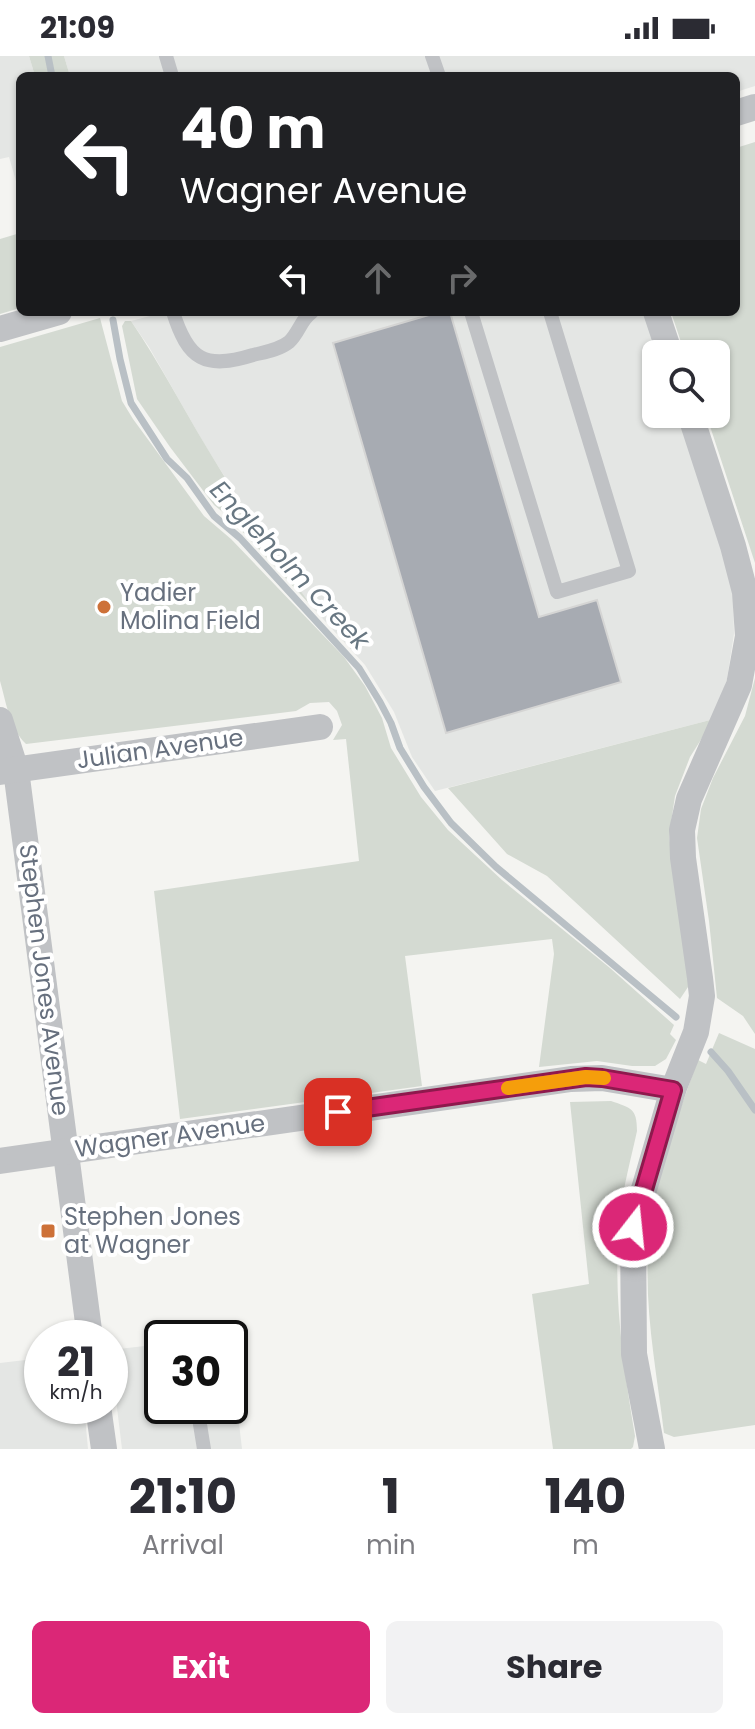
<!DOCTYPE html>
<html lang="en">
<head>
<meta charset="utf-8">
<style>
	:root { --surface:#fff; --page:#f2f2f3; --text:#2b2b33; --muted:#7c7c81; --accent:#db2777 }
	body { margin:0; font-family:Poppins,sans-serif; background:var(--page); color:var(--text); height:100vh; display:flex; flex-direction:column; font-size:30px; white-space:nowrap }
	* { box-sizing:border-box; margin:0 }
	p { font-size:26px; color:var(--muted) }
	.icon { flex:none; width:44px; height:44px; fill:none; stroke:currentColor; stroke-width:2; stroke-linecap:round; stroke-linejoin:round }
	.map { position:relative; height:1393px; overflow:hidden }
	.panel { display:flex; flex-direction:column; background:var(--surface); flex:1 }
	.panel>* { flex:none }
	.top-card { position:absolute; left:16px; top:16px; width:724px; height:244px; border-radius:12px; box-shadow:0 2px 6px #0004; background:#202124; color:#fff; overflow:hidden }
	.buttons { position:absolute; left:642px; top:284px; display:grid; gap:16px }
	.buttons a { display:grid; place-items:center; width:88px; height:88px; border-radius:12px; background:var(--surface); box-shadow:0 2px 6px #0004; font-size:40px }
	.speed { position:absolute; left:24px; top:1264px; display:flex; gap:16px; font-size:40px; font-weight:700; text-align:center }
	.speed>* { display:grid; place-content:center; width:104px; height:104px; border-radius:50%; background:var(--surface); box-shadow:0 2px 6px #0004; line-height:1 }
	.speed small { font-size:20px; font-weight:400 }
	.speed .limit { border:4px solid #111; border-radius:12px; background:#fff; color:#111 }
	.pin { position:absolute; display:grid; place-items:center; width:68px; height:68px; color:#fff; margin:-34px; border-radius:16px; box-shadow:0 4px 12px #0006 }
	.me { position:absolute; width:88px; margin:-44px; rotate:16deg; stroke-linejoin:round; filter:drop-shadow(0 0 6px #0008) }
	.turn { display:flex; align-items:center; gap:28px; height:168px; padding:0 32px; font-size:36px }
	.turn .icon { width:104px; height:104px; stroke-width:2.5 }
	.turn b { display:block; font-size:56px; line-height:68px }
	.lanes { display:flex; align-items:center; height:76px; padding:0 32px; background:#0003; justify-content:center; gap:40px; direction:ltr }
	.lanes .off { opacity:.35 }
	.eta { display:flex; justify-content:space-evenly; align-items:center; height:136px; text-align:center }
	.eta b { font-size:48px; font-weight:700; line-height:56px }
	.button { display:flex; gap:16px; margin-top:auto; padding:16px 32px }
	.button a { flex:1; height:92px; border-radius:12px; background:var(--accent); color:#fff; font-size:32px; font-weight:700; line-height:92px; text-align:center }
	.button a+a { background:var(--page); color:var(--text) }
	.status { display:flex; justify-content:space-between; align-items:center; height:56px; padding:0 40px; background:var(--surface); direction:ltr }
	.status svg { height:22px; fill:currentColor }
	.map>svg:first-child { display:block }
	.built { fill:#e4e6e4 }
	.green { fill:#d4dad2 }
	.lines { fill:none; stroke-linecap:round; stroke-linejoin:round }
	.stream { stroke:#b9c0c5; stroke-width:7 }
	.building { fill:#a7abb2; stroke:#d5d5d4; stroke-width:2 }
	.service { stroke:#c0c2c5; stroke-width:14 }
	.minor { stroke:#c0c2c5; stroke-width:26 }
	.route-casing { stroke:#8e194d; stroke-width:20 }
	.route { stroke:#db2777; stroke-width:14 }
	.slow { stroke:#f59e0b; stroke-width:14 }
	.poi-dot { fill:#cd7138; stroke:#fff; stroke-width:3 }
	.labels { text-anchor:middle; stroke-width:8; stroke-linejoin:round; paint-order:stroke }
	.poi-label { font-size:24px; fill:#67707e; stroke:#fff; text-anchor:start }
	.street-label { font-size:24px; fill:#67707e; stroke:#fff }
	.water-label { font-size:26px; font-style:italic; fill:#687782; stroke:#fff }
</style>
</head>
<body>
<div class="status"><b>21:09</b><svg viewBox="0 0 49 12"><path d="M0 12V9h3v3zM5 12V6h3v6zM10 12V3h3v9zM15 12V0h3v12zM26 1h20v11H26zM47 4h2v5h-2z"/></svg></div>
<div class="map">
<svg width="755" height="1393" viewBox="0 0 755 1393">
	<rect width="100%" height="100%" fill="#f4f4f1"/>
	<g class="built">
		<polygon points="0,0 29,0 35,20 20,20 20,139 9,101 0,103"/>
		<polygon points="64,0 755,0 755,30 736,36 736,20 70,20"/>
		<polygon points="165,256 643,256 657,298 656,358 677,358 723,493 733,538 734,578 727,623 714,663 435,735 412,701 394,656 365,609 313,552 271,494 206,391 149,291 131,265"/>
		<polygon points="162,1288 162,1350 230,1350 230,1288 242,1393 122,1393 110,1294"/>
		<polygon points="42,1302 42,1350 84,1350 88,1393 0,1393 0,1307"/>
	</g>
	<g class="green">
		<polygon points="29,0 64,0 70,20 35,20"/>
		<polygon points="755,86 755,507 706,358 716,358 716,298 685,298 671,256 736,256 736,92"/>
		<polygon points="20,177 20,252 0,258 0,183"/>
		<path d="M100,262L122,345L133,363L204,460L231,483L344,601L365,630L382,662L391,692L421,741L448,774L502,824L610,912L674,969L670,978L676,984L666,1003L655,1010H632L597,1005L539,1011L554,898L552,883L405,900L422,1030L180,1063L154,835L359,805L346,683L333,684L342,669L337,655L329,646L310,647L296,655L26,688C10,673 6,646 0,625V291Z"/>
		<path d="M125,265H131C159,306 182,350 207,392C240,447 275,500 313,552L230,462L214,449L170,391L137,343L122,270Z"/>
		<polygon points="755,622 755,978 743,960 717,942 709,865 697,782 701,753 713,722 745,660"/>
		<polygon points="714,663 690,701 675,740 669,780 690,928 680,943 547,820 507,798 448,732"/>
		<path d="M719,977L755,993V1369L674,1381L664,1377C657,1318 645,1259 648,1199C651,1131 675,1067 698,1004L706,1008Z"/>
		<path d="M611,1045C631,1052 637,1052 637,1075C631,1103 623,1131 620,1160C612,1234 623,1308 635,1380L633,1391L631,1393H553L532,1238L589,1228L570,1046Z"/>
	</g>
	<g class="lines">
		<g class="stream">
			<polyline points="48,0 52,20"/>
			<polyline points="113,264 120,303 131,347 167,403 187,422 214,460 240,482 359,612 380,646 391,667 400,692 424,731 451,767 496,811 676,961"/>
			<polyline points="711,996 728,1015 755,1054"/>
		</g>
	</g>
	<polygon class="building" points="439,256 450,256 539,561 597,544 621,626 446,677 333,287"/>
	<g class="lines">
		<g class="service">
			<polyline points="166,0 172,20"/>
			<polyline points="432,0 439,20"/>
			<path d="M173,256C188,304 205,314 253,299C265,296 279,294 289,286C299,277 301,263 312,256"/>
			<polyline points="471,256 557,536 629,515 550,256"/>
			<polyline points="197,1350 204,1393"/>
		</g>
		<g class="minor">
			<polyline points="736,57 755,51"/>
			<polyline points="656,256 670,298"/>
			<polyline points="0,273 59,256"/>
			<polyline points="0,664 16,714 90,1282"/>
			<polyline points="0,716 320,671"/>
			<polyline points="0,1105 571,1023 602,1022 673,1034"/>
			<polyline points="98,1350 104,1393"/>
			<polyline points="652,1393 634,1298 633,1171 673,1034 696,976 702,940 700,922 683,802 682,774 689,743 739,629 748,580 745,536 733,490 690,358"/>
		</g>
	</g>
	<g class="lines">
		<defs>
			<polyline id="route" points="338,1056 586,1021 602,1022 673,1034 633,1171"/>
		</defs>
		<use href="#route" class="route-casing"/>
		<use href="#route" class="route"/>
		<polyline class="slow" points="508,1032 586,1021 604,1022"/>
	</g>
	<g class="poi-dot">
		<circle cx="104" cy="551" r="8"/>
		<rect x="40" y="1167" width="16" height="16" rx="4"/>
	</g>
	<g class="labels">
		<g class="poi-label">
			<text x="120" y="545">Yadier<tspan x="120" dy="28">Molina Field</tspan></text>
			<text x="64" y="1169">Stephen Jones<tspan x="64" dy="28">at Wagner</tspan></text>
		</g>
		<g class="street-label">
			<text transform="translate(160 693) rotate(-8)" y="8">Julian Avenue</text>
			<text transform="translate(44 924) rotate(83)" y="8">Stephen Jones Avenue</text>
			<text transform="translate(170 1080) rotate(-8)" y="8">Wagner Avenue</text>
		</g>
		<g class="water-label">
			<text transform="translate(290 509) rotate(47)" y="9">Engleholm Creek</text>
		</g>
	</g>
</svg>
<div class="buttons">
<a><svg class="icon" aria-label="search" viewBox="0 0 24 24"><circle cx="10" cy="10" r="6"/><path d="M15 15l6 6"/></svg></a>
</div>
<div class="speed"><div>21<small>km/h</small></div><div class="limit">30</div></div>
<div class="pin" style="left:338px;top:1056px;background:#d93025"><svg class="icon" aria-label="arrive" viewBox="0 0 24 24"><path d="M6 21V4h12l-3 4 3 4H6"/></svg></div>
<svg class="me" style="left:633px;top:1171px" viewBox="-20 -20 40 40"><circle r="17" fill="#db2777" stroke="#fff" stroke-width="3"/><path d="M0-11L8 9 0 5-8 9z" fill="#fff"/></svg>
<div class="top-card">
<div class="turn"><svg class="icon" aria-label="left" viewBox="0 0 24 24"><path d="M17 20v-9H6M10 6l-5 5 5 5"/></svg><div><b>40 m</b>Wagner Avenue</div></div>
<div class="lanes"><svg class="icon" aria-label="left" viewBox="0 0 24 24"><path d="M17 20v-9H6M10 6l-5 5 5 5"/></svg><svg class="icon off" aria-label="ahead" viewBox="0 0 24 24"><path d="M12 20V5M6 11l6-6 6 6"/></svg><svg class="icon off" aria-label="right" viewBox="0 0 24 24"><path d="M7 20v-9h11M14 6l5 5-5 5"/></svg></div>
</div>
</div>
<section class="panel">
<div class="eta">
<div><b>21:10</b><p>Arrival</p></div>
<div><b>1</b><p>min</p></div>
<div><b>140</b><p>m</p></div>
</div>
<div class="button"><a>Exit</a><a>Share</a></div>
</section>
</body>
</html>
